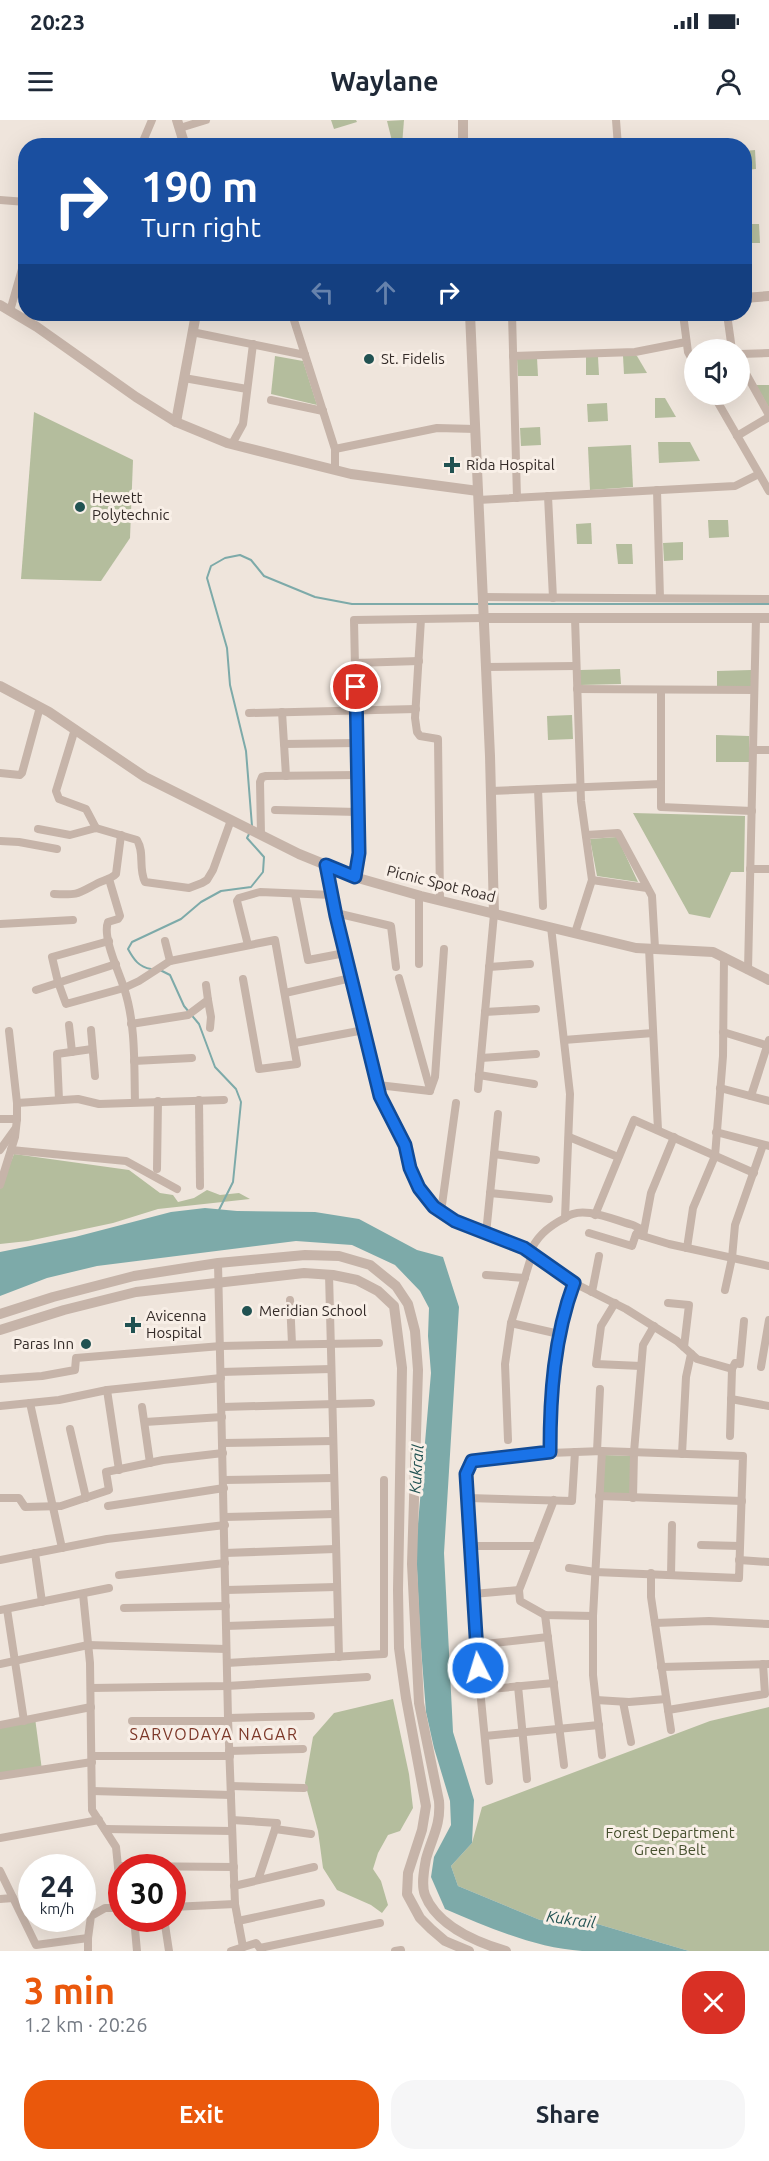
<!DOCTYPE html>
<html lang="en">
<head>
<meta charset="utf-8">
<style>
	:root { --surface:#fff; --page:#f6f6f7; --text:#1f2937; --muted:#747a83; --accent:#ea580c }
	body { margin:0; font-family:Ubuntu,sans-serif; background:var(--page); color:var(--text); height:100vh; display:flex; flex-direction:column; font-size:22px; white-space:nowrap }
	* { box-sizing:border-box; margin:0 }
	p { font-size:20px; color:var(--muted) }
	.icon { flex:none; width:33px; height:33px; fill:none; stroke:currentColor; stroke-width:2; stroke-linecap:round; stroke-linejoin:round }
	.map { position:relative; height:1831px; overflow:hidden }
	.panel { display:flex; flex-direction:column; background:var(--surface); flex:1 }
	.panel>* { flex:none }
	.banner { position:absolute; left:18px; top:18px; width:734px; height:183px; border-radius:24px; box-shadow:0 6px 24px #0002; background:#1a4fa0; color:#fff; overflow:hidden }
	.fabs { position:absolute; left:684px; top:219px; display:grid; gap:12px }
	.fabs a { display:grid; place-items:center; width:66px; height:66px; border-radius:50%; background:var(--surface); box-shadow:0 6px 24px #0002; font-size:30px }
	.speed { position:absolute; left:18px; top:1734px; display:flex; gap:12px; font-size:30px; font-weight:700; text-align:center }
	.speed>* { display:grid; place-content:center; width:78px; height:78px; border-radius:50%; background:var(--surface); box-shadow:0 6px 24px #0002; line-height:1 }
	.speed small { font-size:15px; font-weight:400 }
	.speed .limit { border:9px solid #d22; background:#fff; color:#111 }
	.pin { position:absolute; display:grid; place-items:center; width:51px; height:51px; color:#fff; margin:-26px; border:3px solid #fff; border-radius:50%; box-shadow:0 2px 6px #0007 }
	.me { position:absolute; width:66px; margin:-33px; rotate:355deg; stroke-linejoin:round; filter:drop-shadow(0 0 4px #0008) }
	.turn { display:flex; align-items:center; gap:21px; height:126px; padding:0 24px; font-size:27px }
	.turn .icon { width:78px; height:78px; stroke-width:2.5 }
	.turn b { display:block; font-size:42px; line-height:51px }
	.lanes { display:flex; align-items:center; height:57px; padding:0 24px; background:#0003; justify-content:center; gap:30px; direction:ltr }
	.lanes .off { opacity:.35 }
	.round { display:grid; place-items:center; flex:none; width:63px; height:63px; border-radius:24px; background:var(--page) }
	.headline { display:flex; align-items:center; justify-content:space-between; height:102px; padding:0 24px }
	h1 { font-size:36px; font-weight:700; line-height:45px; color:var(--accent) }
	.action { display:flex; gap:12px; margin-top:auto; padding:12px 24px }
	.action a { flex:1; height:69px; border-radius:24px; background:var(--accent); color:#fff; font-size:24px; font-weight:700; line-height:69px; text-align:center }
	.action a+a { background:var(--page); color:var(--text) }
	.status { display:flex; justify-content:space-between; align-items:center; height:42px; padding:0 30px; background:var(--surface); direction:ltr }
	.status svg { height:16px; fill:currentColor }
	header { display:flex; justify-content:space-between; align-items:center; height:78px; padding:0 24px; background:var(--surface); font-size:27px; font-weight:700 }
	.map>svg:first-child { display:block }
	.green { fill:#b4bd9d }
	.water { fill:#7daaa9 }
	.lines { fill:none; stroke-linecap:round; stroke-linejoin:round }
	.stream { stroke:#7daaa9; stroke-width:2 }
	.minor { stroke:#c6b4a9; stroke-width:8 }
	.tertiary { stroke:#c6b4a9; stroke-width:10 }
	.route-casing { stroke:#114b97; stroke-width:15 }
	.route { stroke:#1a73e8; stroke-width:10 }
	.poi-dot { fill:#215252; stroke:#f8efe7; stroke-width:2 }
	.labels { text-anchor:middle; stroke-width:6; stroke-linejoin:round; paint-order:stroke }
	.poi-label { font-size:15px; fill:#342b28; stroke:#f8efe7; text-anchor:start }
	.street-label { font-size:15px; fill:#342b28; stroke:#f8efe7 }
	.park-label { font-size:15px; fill:#46502e; stroke:#f8efe7 }
	.water-label { font-size:16px; font-style:italic; fill:#215252; stroke:#f8efe7 }
	.neighbourhood-label { font-size:16px; letter-spacing:1.5px; fill:#7c3728; stroke:#f8efe7 }
</style>
</head>
<body>
<div class="status"><b>20:23</b><svg viewBox="0 0 49 12"><path d="M0 12V9h3v3zM5 12V6h3v6zM10 12V3h3v9zM15 12V0h3v12zM26 1h20v11H26zM47 4h2v5h-2z"/></svg></div>
<header><svg class="icon" aria-label="menu" viewBox="0 0 24 24"><path d="M4 6h16M4 12h16M4 18h16"/></svg>Waylane<svg class="icon" aria-label="person" viewBox="0 0 24 24"><circle cx="12" cy="8" r="4"/><path d="M4 21q1-7 8-7t8 7"/></svg></header>
<div class="map">
<svg width="769" height="1831" viewBox="0 0 769 1831">
	<rect width="100%" height="100%" fill="#efe5dc"/>
	<g class="green">
		<polygon points="331,0 356,0 357,2 334,9"/>
		<polygon points="404,0 402,25 393,25 387,1"/>
		<polygon points="755,30 756,49 744,50 744,31"/>
		<polygon points="746,104 759,104 760,123 747,123"/>
		<polygon points="275,236 303,241 317,285 271,274"/>
		<polygon points="623,236 637,236 647,253 624,254"/>
		<polygon points="586,237 598,237 599,255 586,255"/>
		<polygon points="537,238 538,256 518,256 517,239"/>
		<polygon points="756,265 769,265 769,288"/>
		<polygon points="655,278 665,278 676,297 655,298"/>
		<polygon points="607,283 608,301 588,302 587,284"/>
		<polygon points="34,292 133,340 130,418 101,461 21,459"/>
		<polygon points="540,307 541,325 521,326 520,308"/>
		<polygon points="658,322 690,322 700,341 659,343"/>
		<polygon points="631,325 633,367 590,370 588,327"/>
		<polygon points="708,400 728,400 729,417 709,418"/>
		<polygon points="591,403 592,424 577,424 576,404"/>
		<polygon points="683,422 683,440 664,441 663,423"/>
		<polygon points="616,424 632,424 633,444 618,444"/>
		<polygon points="620,549 621,564 580,565 580,550"/>
		<polygon points="751,550 751,566 717,566 717,551"/>
		<polygon points="572,595 573,619 548,620 547,596"/>
		<polygon points="716,615 749,616 749,642 716,642"/>
		<polygon points="633,693 745,696 744,752 731,752 710,798 689,794"/>
		<polygon points="617,717 638,762 597,756 590,719"/>
		<polygon points="14,1034 129,1050 160,1073 173,1075 178,1082 194,1078 207,1070 220,1075 239,1073 250,1079 158,1089 113,1103 28,1121 0,1124 0,1069"/>
		<polygon points="604,1335 631,1336 630,1374 603,1373"/>
		<polygon points="393,1579 409,1654 413,1688 400,1711 388,1715 378,1733 373,1749 381,1761 388,1785 382,1793 371,1785 337,1770 323,1748 318,1711 305,1663 313,1617 334,1593"/>
		<polygon points="769,1587 769,1831 689,1831 594,1803 540,1800 458,1766 451,1746 472,1723 482,1687 710,1601"/>
		<polygon points="35,1598 42,1650 0,1656 0,1605"/>
	</g>
	<path class="water" d="M205,1088L237,1091L315,1092L359,1099L417,1130L443,1137L459,1187L444,1433L453,1612L474,1680L472,1723L451,1746L458,1766L540,1800L594,1803L689,1831C653,1831 617,1831 582,1831C534,1828 488,1807 445,1789L431,1757L434,1737L451,1705L450,1681L434,1628L426,1592L420,1515L416,1427L431,1253L428,1216L429,1188L420,1171L395,1145L352,1125L296,1121L97,1146L47,1158L0,1176V1132L75,1117L171,1092Z"/>
	<g class="lines">
		<g class="stream">
			<polyline points="487,484 769,484"/>
			<polyline points="252,706 246,631 230,565 227,528 207,458 211,446 225,438 240,435 251,440 264,456 315,477 352,484 478,484"/>
			<path d="M151,849C139,847 134,840 128,829L132,822L181,799L201,782L221,771L251,767L263,752L264,737L247,718L249,714"/>
			<polyline points="160,850 170,855 184,886 199,904 215,947 236,969 241,982 233,1062 219,1090"/>
		</g>
		<g class="minor">
			<polyline points="616,0 618,26"/>
			<polyline points="180,8 206,0"/>
			<polyline points="141,26 152,0"/>
			<polyline points="0,80 26,82"/>
			<polyline points="10,191 26,135"/>
			<polyline points="292,194 335,329 335,350"/>
			<polyline points="512,194 517,378"/>
			<polyline points="683,194 688,232 694,243"/>
			<polyline points="727,194 732,230"/>
			<polyline points="192,212 305,235"/>
			<polyline points="740,234 769,233"/>
			<polyline points="513,236 635,232 686,222"/>
			<polyline points="740,243 769,295"/>
			<polyline points="184,258 247,269"/>
			<polyline points="713,274 769,371"/>
			<polyline points="271,280 323,291"/>
			<polyline points="737,316 769,297"/>
			<polyline points="232,324 243,304 253,224"/>
			<polyline points="335,329 437,308 475,309"/>
			<polyline points="657,370 660,478"/>
			<polyline points="548,376 553,478"/>
			<polyline points="478,380 735,366 759,354"/>
			<polyline points="483,477 769,479"/>
			<polyline points="575,498 581,681 592,760 575,813"/>
			<polyline points="421,499 415,598 417,612 420,616 438,619 440,780"/>
			<polyline points="355,543 419,541"/>
			<polyline points="486,547 576,546"/>
			<polyline points="577,569 754,570"/>
			<polyline points="661,570 661,687 752,691"/>
			<polyline points="282,592 286,656"/>
			<polyline points="249,593 416,589"/>
			<polyline points="75,609 56,671 59,679 86,689 96,708"/>
			<polyline points="284,624 357,623"/>
			<polyline points="753,630 769,630"/>
			<polyline points="0,653 20,655 22,653 40,587"/>
			<polyline points="538,669 543,786"/>
			<polyline points="491,671 661,664"/>
			<polyline points="275,690 358,692"/>
			<path d="M38,709L70,715L96,708L137,720C145,733 138,748 145,762L189,768L202,763L207,760L213,750L231,700"/>
			<polyline points="261,715 260,662 262,657 266,656 357,655"/>
			<polyline points="586,715 618,713 652,776 655,828"/>
			<polyline points="0,721 19,722 57,729"/>
			<polyline points="326,745 336,796 380,976 405,1025 410,1048 419,1068 434,1087 455,1101 523,1129 574,1163 626,1189 677,1221 697,1239 732,1249"/>
			<polyline points="750,749 769,749"/>
			<polyline points="355,757 359,733 354,500 484,498"/>
			<path d="M109,759L120,796L118,799L108,802C102,817 119,852 124,868C136,904 134,945 135,982"/>
			<polyline points="592,760 647,768"/>
			<path d="M54,774C80,775 77,774 98,763C104,760 111,759 116,754L121,715"/>
			<polyline points="295,774 308,840 345,833"/>
			<polyline points="419,775 419,844"/>
			<polyline points="336,793 391,806 396,847"/>
			<polyline points="0,804 73,800"/>
			<polyline points="109,821 52,837 58,862 66,884 124,868 139,861 170,841 275,820 297,944 259,949 243,859"/>
			<polyline points="165,821 170,841"/>
			<polyline points="248,825 237,781 239,778 260,772 332,775"/>
			<polyline points="649,828 658,1010"/>
			<polyline points="489,847 530,844"/>
			<polyline points="748,850 756,498"/>
			<polyline points="399,858 430,969"/>
			<polyline points="36,870 116,844"/>
			<polyline points="285,873 351,858"/>
			<polyline points="208,880 211,897 210,908"/>
			<polyline points="485,892 536,889"/>
			<polyline points="131,904 188,895 208,880 206,865"/>
			<polyline points="69,905 72,932"/>
			<polyline points="91,910 95,956"/>
			<polyline points="723,912 769,926"/>
			<polyline points="564,920 653,913"/>
			<polyline points="295,923 364,910"/>
			<polyline points="481,938 536,934"/>
			<polyline points="134,941 192,938"/>
			<polyline points="479,955 534,964"/>
			<polyline points="378,965 430,971"/>
			<polyline points="720,968 769,981"/>
			<polyline points="478,969 494,794"/>
			<polyline points="430,971 435,957 444,829"/>
			<polyline points="751,976 769,920"/>
			<polyline points="59,980 57,934 92,929"/>
			<polyline points="199,980 200,1066"/>
			<polyline points="17,983 78,979 99,984 224,980"/>
			<polyline points="0,999 17,999"/>
			<polyline points="716,1012 769,1026"/>
			<polyline points="569,1017 618,1037"/>
			<polyline points="0,1030 15,1009"/>
			<polyline points="11,1030 126,1041 177,1069"/>
			<polyline points="494,1034 536,1040"/>
			<polyline points="157,1049 158,981"/>
			<polyline points="0,1065 15,1017 17,999 17,983 9,911"/>
			<polyline points="490,1073 549,1079"/>
			<polyline points="441,1092 456,983"/>
			<polyline points="595,1095 634,1000 754,1053"/>
			<path d="M565,1098C581,1084 614,1100 633,1105L639,1108L637,1115"/>
			<polyline points="589,1113 632,1126 636,1114 669,1124 769,1146"/>
			<polyline points="486,1114 498,994"/>
			<polyline points="643,1116 651,1073 674,1017"/>
			<polyline points="687,1128 693,1088 715,1036 723,936 724,837"/>
			<path d="M530,1133C536,1116 549,1106 565,1098L570,974L551,807"/>
			<polyline points="218,1143 228,1598 235,1784 243,1827"/>
			<polyline points="329,1154 339,1537"/>
			<polyline points="486,1155 525,1158"/>
			<polyline points="725,1170 732,1138 735,1105 763,1025"/>
			<polyline points="592,1172 599,1136"/>
			<polyline points="290,1180 292,1224"/>
			<polyline points="615,1183 601,1206 596,1244 641,1246"/>
			<polyline points="668,1183 689,1185 684,1227"/>
			<polyline points="511,1203 559,1214"/>
			<polyline points="761,1247 769,1200"/>
			<polyline points="732,1249 735,1243 740,1244 744,1201"/>
			<polyline points="221,1252 331,1249"/>
			<polyline points="0,1259 42,1256 75,1250 76,1238 221,1226 379,1223"/>
			<polyline points="107,1270 119,1350"/>
			<polyline points="731,1279 769,1286"/>
			<polyline points="30,1283 62,1428"/>
			<polyline points="0,1286 59,1280 107,1270 221,1258"/>
			<polyline points="142,1287 150,1343"/>
			<polyline points="222,1287 371,1283"/>
			<polyline points="145,1302 222,1297"/>
			<polyline points="70,1309 86,1378"/>
			<polyline points="730,1316 732,1249"/>
			<polyline points="508,1320 505,1244 511,1203 532,1134"/>
			<polyline points="223,1323 332,1321"/>
			<polyline points="597,1331 600,1269"/>
			<path d="M550,1333C550,1275 554,1217 574,1163"/>
			<polyline points="682,1334 686,1257 691,1234"/>
			<polyline points="224,1360 333,1358"/>
			<polyline points="599,1376 742,1381"/>
			<polyline points="0,1378 19,1378 25,1387 61,1386 109,1370 106,1352 163,1340 223,1333"/>
			<polyline points="468,1378 572,1381 575,1332"/>
			<polyline points="633,1378 634,1332 643,1225 654,1206"/>
			<polyline points="554,1380 519,1470 520,1481 545,1495 593,1496"/>
			<polyline points="108,1386 224,1368"/>
			<polyline points="225,1397 334,1394"/>
			<polyline points="701,1425 740,1426"/>
			<polyline points="470,1426 536,1426"/>
			<polyline points="35,1433 42,1482"/>
			<polyline points="225,1433 335,1429"/>
			<polyline points="0,1440 107,1419 225,1405"/>
			<polyline points="739,1440 769,1442"/>
			<polyline points="651,1453 651,1477 671,1610"/>
			<polyline points="119,1455 225,1443"/>
			<polyline points="671,1455 672,1405"/>
			<polyline points="226,1470 336,1467"/>
			<polyline points="83,1474 90,1543 92,1690 116,1727 122,1786"/>
			<polyline points="473,1474 519,1470"/>
			<polyline points="124,1488 226,1486"/>
			<polyline points="7,1489 24,1601"/>
			<polyline points="0,1490 109,1468"/>
			<polyline points="545,1495 564,1645"/>
			<polyline points="655,1503 709,1501 769,1504"/>
			<polyline points="226,1506 338,1502"/>
			<polyline points="476,1525 548,1517"/>
			<polyline points="227,1543 384,1534 384,1360"/>
			<polyline points="0,1544 88,1525 226,1529"/>
			<polyline points="661,1547 769,1544"/>
			<polyline points="518,1566 527,1659"/>
			<polyline points="91,1568 227,1566 367,1557"/>
			<polyline points="480,1570 554,1563"/>
			<polyline points="596,1580 629,1582 666,1579"/>
			<polyline points="623,1582 631,1622"/>
			<polyline points="668,1590 765,1574 763,1544"/>
			<polyline points="228,1598 311,1596"/>
			<polyline points="132,1601 228,1601"/>
			<polyline points="0,1605 91,1587"/>
			<polyline points="485,1616 599,1605"/>
			<polyline points="229,1631 303,1629"/>
			<polyline points="602,1635 593,1555 593,1496 602,1331"/>
			<polyline points="92,1636 230,1636"/>
			<polyline points="0,1656 92,1642"/>
			<polyline points="489,1661 475,1518 466,1354 472,1341 550,1333 602,1331 743,1336 739,1458 595,1452 569,1448"/>
			<polyline points="231,1666 304,1668"/>
			<polyline points="92,1671 231,1675"/>
			<polyline points="232,1700 277,1703 258,1760"/>
			<polyline points="105,1709 232,1711"/>
			<polyline points="275,1709 311,1714"/>
			<polyline points="0,1718 99,1700"/>
			<polyline points="118,1746 234,1747"/>
			<polyline points="0,1751 36,1825 88,1818"/>
			<polyline points="234,1766 314,1747"/>
			<polyline points="0,1779 13,1778"/>
			<polyline points="172,1787 235,1784"/>
			<polyline points="134,1798 137,1831"/>
			<polyline points="164,1798 169,1831"/>
			<polyline points="238,1801 321,1783"/>
			<polyline points="260,1828 380,1803"/>
			<polyline points="88,1831 88,1818 91,1796 105,1788 122,1788"/>
			<polyline points="231,1831 256,1823 262,1831"/>
			<polyline points="395,1831 401,1830"/>
		</g>
		<g class="tertiary">
			<polyline points="177,0 185,26"/>
			<polyline points="463,0 463,26"/>
			<polyline points="744,178 769,176"/>
			<polyline points="0,185 37,207 136,277 176,302 227,323 351,354 478,371"/>
			<polyline points="470,194 490,636 494,794"/>
			<polyline points="176,302 196,194"/>
			<polyline points="484,498 769,498"/>
			<polyline points="0,566 49,592 145,657 299,734 358,758 421,776 636,828 713,832 769,860"/>
			<path d="M0,1194L53,1177L134,1156L218,1143L305,1135L339,1136L370,1145L396,1166L408,1184L415,1211L418,1250L412,1444L419,1583L439,1681C441,1705 432,1717 426,1739C424,1750 421,1765 425,1775C437,1806 476,1822 506,1831"/>
			<polyline points="0,1210 64,1190 136,1172 304,1153 333,1155 357,1160 378,1171 394,1186 402,1248 398,1470 399,1528 406,1578 426,1686 422,1710 408,1753 407,1774 420,1798 431,1809 445,1821 469,1831"/>
		</g>
	</g>
	<g class="lines">
		<defs>
			<path id="route" d="M356,567L359,733L355,757L326,745L336,796L380,976L405,1025L410,1048L419,1068L434,1087L455,1101L524,1128L574,1163C554,1217 550,1275 550,1332L472,1341L466,1354L478,1548"/>
		</defs>
		<use href="#route" class="route-casing"/>
		<use href="#route" class="route"/>
	</g>
	<g class="poi-dot">
		<circle cx="369" cy="239" r="6"/>
		<path d="M449 336h6v6h6v6h-6v6h-6v-6h-6v-6h6z"/>
		<circle cx="80" cy="387" r="6"/>
		<circle cx="247" cy="1191" r="6"/>
		<path d="M130 1196h6v6h6v6h-6v6h-6v-6h-6v-6h6z"/>
		<circle cx="86" cy="1224" r="6"/>
	</g>
	<g class="labels">
		<g class="poi-label">
			<text x="381" y="244">St. Fidelis</text>
			<text x="466" y="350">Rida Hospital</text>
			<text x="92" y="383">Hewett<tspan x="92" dy="17">Polytechnic</tspan></text>
			<text x="259" y="1196">Meridian School</text>
			<text x="146" y="1201">Avicenna<tspan x="146" dy="17">Hospital</tspan></text>
			<text x="74" y="1229" text-anchor="end">Paras Inn</text>
		</g>
		<g class="street-label">
			<text transform="translate(441 764) rotate(14)" y="5">Picnic Spot Road</text>
		</g>
		<g class="park-label">
			<text x="670" y="1718">Forest Department<tspan x="670" dy="17">Green Belt</tspan></text>
		</g>
		<g class="water-label">
			<text transform="translate(416 1349) rotate(-86)" y="6">Kukrail</text>
			<text transform="translate(571 1799) rotate(8)" y="6">Kukrail</text>
		</g>
		<g class="neighbourhood-label">
			<text x="214" y="1620">SARVODAYA NAGAR</text>
		</g>
	</g>
</svg>
<div class="fabs">
<a><svg class="icon" aria-label="sound" viewBox="0 0 24 24"><path d="M4 9h4l5-4v14l-5-4H4zM17 9q2 3 0 6"/></svg></a>
</div>
<div class="speed"><div>24<small>km/h</small></div><div class="limit">30</div></div>
<div class="pin" style="left:356px;top:567px;background:#d93025"><svg class="icon" aria-label="arrive" viewBox="0 0 24 24"><path d="M6 21V4h12l-3 4 3 4H6"/></svg></div>
<svg class="me" style="left:478px;top:1548px" viewBox="-20 -20 40 40"><circle r="17" fill="#1a73e8" stroke="#fff" stroke-width="3"/><path d="M0-11L8 9 0 5-8 9z" fill="#fff"/></svg>
<div class="banner">
<div class="turn"><svg class="icon" aria-label="right" viewBox="0 0 24 24"><path d="M7 20v-9h11M14 6l5 5-5 5"/></svg><div><b>190 m</b>Turn right</div></div>
<div class="lanes"><svg class="icon off" aria-label="left" viewBox="0 0 24 24"><path d="M17 20v-9H6M10 6l-5 5 5 5"/></svg><svg class="icon off" aria-label="ahead" viewBox="0 0 24 24"><path d="M12 20V5M6 11l6-6 6 6"/></svg><svg class="icon" aria-label="right" viewBox="0 0 24 24"><path d="M7 20v-9h11M14 6l5 5-5 5"/></svg></div>
</div>
</div>
<section class="panel">
<div class="headline"><div><h1>3 min</h1><p>1.2 km · 20:26</p></div><a class="round" style="background:#d93025;color:#fff"><svg class="icon" aria-label="close" viewBox="0 0 24 24"><path d="M6 6l12 12M18 6L6 18"/></svg></a></div>
<div class="action"><a>Exit</a><a>Share</a></div>
</section>
</body>
</html>
